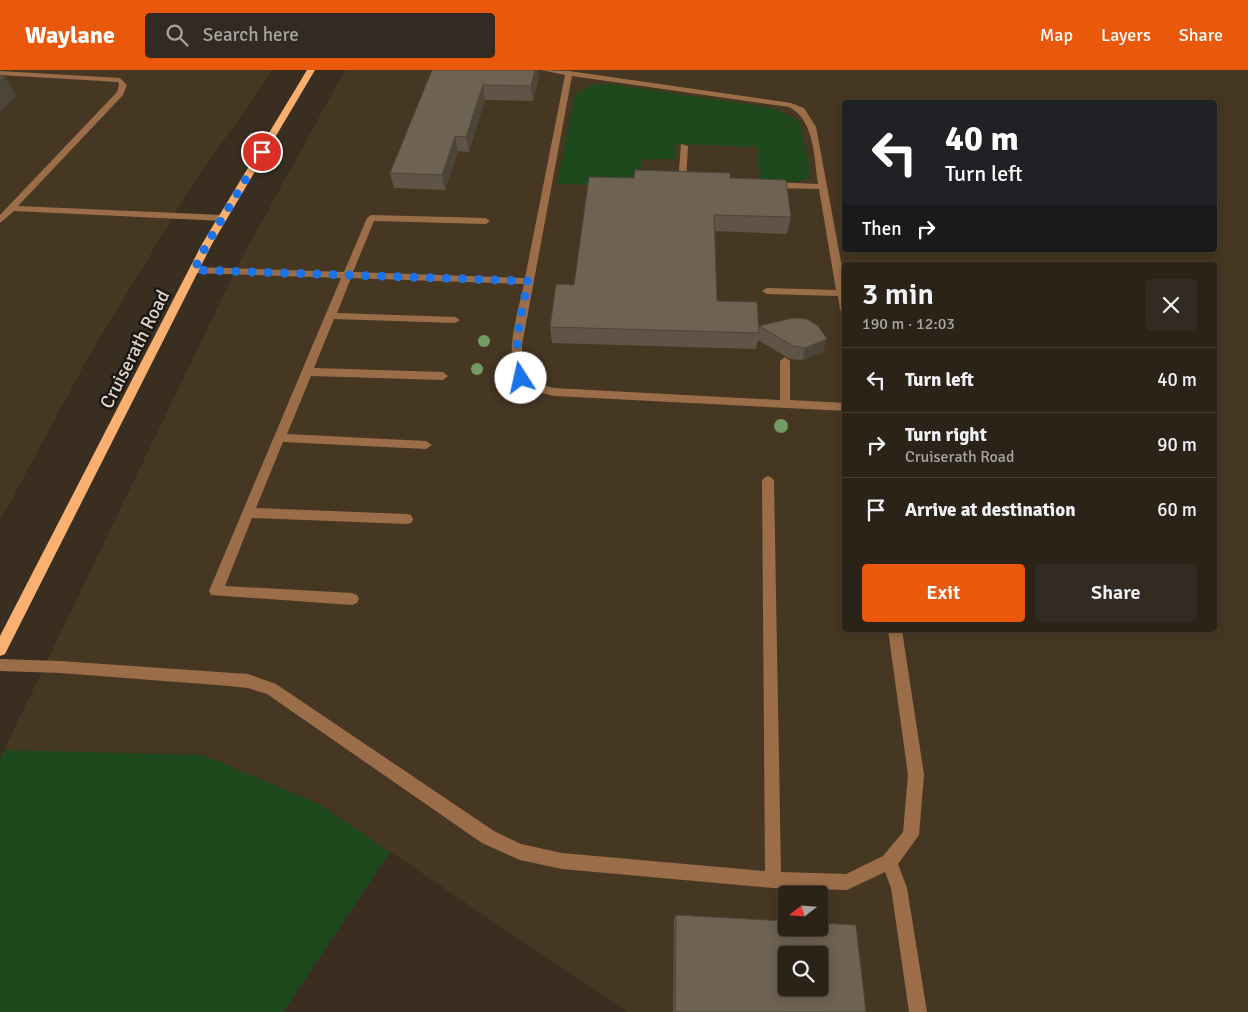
<!DOCTYPE html>
<html lang="en">
<head>
<meta charset="utf-8">
<style>
	:root { --surface:#2b2218; --page:#332a21; --text:#f1f3f6; --muted:#a6a4a2; --line:#473f37; --accent:#ea580c }
	body { margin:0; font-family:Signika,sans-serif; background:var(--page); color:var(--text); height:100vh; display:flex; flex-direction:column; font-size:19px; white-space:nowrap }
	* { box-sizing:border-box; margin:0 }
	p { font-size:16px; color:var(--muted) }
	.icon { flex:none; width:28px; height:28px; fill:none; stroke:currentColor; stroke-width:2; stroke-linecap:round; stroke-linejoin:round }
	.map { position:relative; flex:1; overflow:hidden }
	.drawer { position:absolute; left:842px; top:192px; width:375px; height:370px; display:flex; flex-direction:column; background:var(--surface); border-radius:5px; box-shadow:0 2px 12px #0003,0 0 0 1px var(--line) }
	.drawer>* { flex:none }
	.top-card { position:absolute; left:842px; top:30px; width:375px; height:152px; border-radius:5px; box-shadow:0 2px 12px #0003,0 0 0 1px var(--line); background:#202124; color:#fff; overflow:hidden }
	.needle { width:32px; rotate:253deg }
	.controls { position:absolute; left:778px; top:816px; display:grid; gap:10px }
	.controls a { display:grid; place-items:center; width:50px; height:50px; border-radius:5px; background:var(--surface); box-shadow:0 2px 12px #0003,0 0 0 1px var(--line); font-size:25px }
	.pin { position:absolute; display:grid; place-items:center; width:42px; height:42px; color:#fff; margin:-21px; border:2px solid #fff; border-radius:50%; box-shadow:0 1px 5px #0007 }
	.me { position:absolute; width:55px; margin:-28px; rotate:350deg; stroke-linejoin:round; filter:drop-shadow(0 0 4px #0008) }
	.turn { display:flex; align-items:center; gap:18px; height:105px; padding:0 20px; font-size:22px }
	.turn .icon { width:65px; height:65px; stroke-width:2.5 }
	.turn b { display:block; font-size:35px; line-height:42px }
	.then { display:flex; align-items:center; height:48px; padding:0 20px; background:#0003; gap:10px; font-size:19px }
	.round { display:grid; place-items:center; flex:none; width:52px; height:52px; border-radius:5px; background:var(--page) }
	.summary { display:flex; align-items:center; justify-content:space-between; height:85px; padding:0 20px }
	h1 { font-size:30px; font-weight:600; line-height:38px }
	.cta { display:flex; gap:10px; margin-top:auto; padding:10px 20px }
	.cta a { flex:1; height:58px; border-radius:5px; background:var(--accent); color:#fff; font-size:20px; font-weight:600; line-height:58px; text-align:center }
	.cta a+a { background:var(--page); color:var(--text) }
	ul { padding:0; list-style:none }
	li { display:flex; align-items:center; gap:15px; height:65px; padding:0 20px; border-top:1px solid var(--line) }
	li div { flex:1 }
	li b { display:block; font-size:19px }
	li em { font-style:normal }
	header { display:flex; align-items:center; gap:30px; box-sizing:border-box; height:70px; padding:0 25px; background:var(--accent); color:#fff }
	header strong { font-size:24px }
	nav { display:flex; gap:28px; margin-inline-start:auto; font-size:18px }
	.search { width:350px; height:45px; background:var(--page); display:flex; align-items:center; gap:12px; box-sizing:border-box; padding:0 18px; border-radius:5px; color:var(--muted); font-size:19px }
	.map>svg:first-child { display:block }
	.built { fill:#463723; fill-rule:evenodd }
	.green { fill:#1e491d }
	.lines { fill:none; stroke-linecap:round; stroke-linejoin:round }
	.minor { fill:#9b6e49; fill-rule:evenodd }
	.major { fill:#f9b071; fill-rule:evenodd }
	.tree { fill:#739b65 }
	.wall { fill:#5f5447 }
	.shaded-wall { fill:#4d4539 }
	.building { fill:#6e6252; stroke:#4d4539; fill-rule:evenodd }
	.route { stroke:#1a73e8; stroke-width:9; stroke-dasharray:0 16.2 }
	.labels { text-anchor:middle; stroke-width:5; stroke-linejoin:round; paint-order:stroke }
	.street-label { font-size:19px; fill:#dcd6cd; stroke:#1c1711 }
</style>
</head>
<body>
<header>
<strong>Waylane</strong>
<div class="search"><svg class="icon" aria-label="search" viewBox="0 0 24 24"><circle cx="10" cy="10" r="6"/><path d="M15 15l6 6"/></svg>Search here</div>
<nav><a>Map</a><a>Layers</a><a>Share</a></nav>
</header>
<div class="map">
<svg width="1248" height="942" viewBox="0 0 1248 942">
	<rect width="100%" height="100%" fill="#392e20"/>
	<g class="built">
		<polygon points="0,0 273,0 194,113 90,284 0,451"/>
		<path d="M345,0H1248V942H628L319,734L203,685L4,680L237,197ZM845,32H1215V180H845ZM845,195H1215V560H845ZM786,825H819V858H786ZM786,885H819V918H786Z"/>
	</g>
	<g class="green">
		<path d="M610,14L771,38L789,45L800,53L811,107C798,114 772,115 759,108L757,77L675,74L676,89H641V116L557,114L575,25L591,15Z"/>
		<polygon points="4,680 203,685 319,734 390,782 283,942 0,942 0,690"/>
	</g>
	<g class="lines">
		<g class="minor">
			<path d="M541,0L569,1L791,33L804,38L816,57L845,213V243L840,240L838,226L767,224L762,221L767,218L836,220L819,119L770,118L766,115L770,112L818,114C814,89 815,50 789,37L572,6L522,275C522,304 525,311 554,318L780,330V291L785,287L790,291V330L845,333V341L554,326C543,323 527,321 519,312C502,291 519,238 524,214L351,208L337,243L455,247L460,250L455,253L334,249L314,298L443,302L448,306L443,310L311,306L287,364L426,371L432,375L426,379L283,372L256,438L407,444L411,445L413,449L411,453L407,454L252,448L225,516L352,523L357,525L359,529L357,533L352,535L211,525L209,521L341,208L194,203L189,200L194,197L344,202L367,148L371,145L486,148L490,151L486,154L374,151L353,202L525,208L565,5Z"/>
			<polygon points="0,1 120,8 127,15 123,25 18,136 223,145 227,148 223,151 14,141 0,153 0,145 117,22 119,15 118,12 0,5"/>
			<polygon points="681,74 688,76 686,111 691,114 687,117 678,113"/>
			<polygon points="768,406 772,408 774,411 781,802 846,804 883,786 903,762 908,705 888,560 902,560 924,705 919,765 898,794 907,818 927,942 909,942 891,818 885,802 847,820 773,818 562,799 520,790 482,773 267,624 248,618 229,616 60,603 0,601 0,589 60,591 248,604 276,614 494,761 521,774 562,783 765,801 762,411 764,408"/>
		</g>
		<polygon class="major" points="307,0 315,0 212,174 5,584 0,586 0,566 202,174"/>
	</g>
	<g class="tree">
		<circle cx="484" cy="271" r="6"/>
		<circle cx="477" cy="299" r="6"/>
		<circle cx="781" cy="356" r="7"/>
	</g>
	<g class="wall">
		<polygon points="432,0 538,0 539,6 533,31 485,30 469,82 458,81 445,120 394,118 390,103"/>
		<polygon points="634,108 730,108 791,147 787,164 715,161 717,231 759,256 823,282 802,290 790,289 758,270 756,279 552,273 550,257"/>
		<polygon points="676,845 866,942 673,942 674,848"/>
	</g>
	<g class="shaded-wall">
		<polygon points="535,0 538,0 539,6 533,31 531,16"/>
		<polygon points="4,6 17,26 0,42 0,10"/>
		<polygon points="483,15 485,30 469,82 466,67"/>
		<polygon points="455,66 458,81 445,120 442,105"/>
		<polygon points="827,269 823,282 802,290 805,278"/>
	</g>
	<g class="building">
		<polygon points="432,0 535,0 531,16 483,15 466,67 455,66 442,105 390,103"/>
		<polygon points="0,6 4,6 0,10"/>
		<polygon points="635,100 730,103 730,108 786,110 791,147 714,145 717,231 757,232 759,263 550,257 556,214 574,215 589,107 634,108"/>
		<polygon points="793,248 807,249 818,256 827,269 805,278 793,276 759,256"/>
		<path d="M676,845L786,851V858H819V853L856,855L866,942H675ZM786,885H819V918H786Z"/>
	</g>
	<g class="lines">
		<path class="route" d="M262,82L207,174L194,200L528,211C522,243 511,277 521,308"/>
	</g>
	<g class="labels">
		<g class="street-label">
			<text transform="translate(134 279) rotate(-63)" y="7">Cruiserath Road</text>
		</g>
	</g>
</svg>
<div class="controls">
<a><svg class="needle" viewBox="-14 -14 28 28"><path d="M0-13l5 13h-10z" fill="#e53935"/><path d="M0 13l5-13h-10z" fill="#a6a4a2"/></svg></a>
<a><svg class="icon" aria-label="search" viewBox="0 0 24 24"><circle cx="10" cy="10" r="6"/><path d="M15 15l6 6"/></svg></a>
</div>
<div class="pin" style="left:262px;top:82px;background:#d93025"><svg class="icon" aria-label="arrive" viewBox="0 0 24 24"><path d="M6 21V4h12l-3 4 3 4H6"/></svg></div>
<svg class="me" style="left:521px;top:308px" viewBox="-20 -20 40 40"><circle r="19" fill="#fff"/><path d="M0-13L10 11 0 6-10 11z" fill="#1a73e8"/></svg>
<div class="top-card">
<div class="turn"><svg class="icon" aria-label="left" viewBox="0 0 24 24"><path d="M17 20v-9H6M10 6l-5 5 5 5"/></svg><div><b>40 m</b>Turn left</div></div>
<div class="then">Then<svg class="icon" aria-label="right" viewBox="0 0 24 24"><path d="M7 20v-9h11M14 6l5 5-5 5"/></svg></div>
</div>
<section class="drawer">
<div class="summary"><div><h1>3 min</h1><p>190 m · 12:03</p></div><a class="round"><svg class="icon" aria-label="close" viewBox="0 0 24 24"><path d="M6 6l12 12M18 6L6 18"/></svg></a></div>
<ul>
<li><svg class="icon" aria-label="left" viewBox="0 0 24 24"><path d="M17 20v-9H6M10 6l-5 5 5 5"/></svg><div><b>Turn left</b></div><em>40 m</em></li>
<li><svg class="icon" aria-label="right" viewBox="0 0 24 24"><path d="M7 20v-9h11M14 6l5 5-5 5"/></svg><div><b>Turn right</b><p>Cruiserath Road</p></div><em>90 m</em></li>
<li><svg class="icon" aria-label="arrive" viewBox="0 0 24 24"><path d="M6 21V4h12l-3 4 3 4H6"/></svg><div><b>Arrive at destination</b></div><em>60 m</em></li>
</ul>
<div class="cta"><a>Exit</a><a>Share</a></div>
</section>
</div>
</body>
</html>
